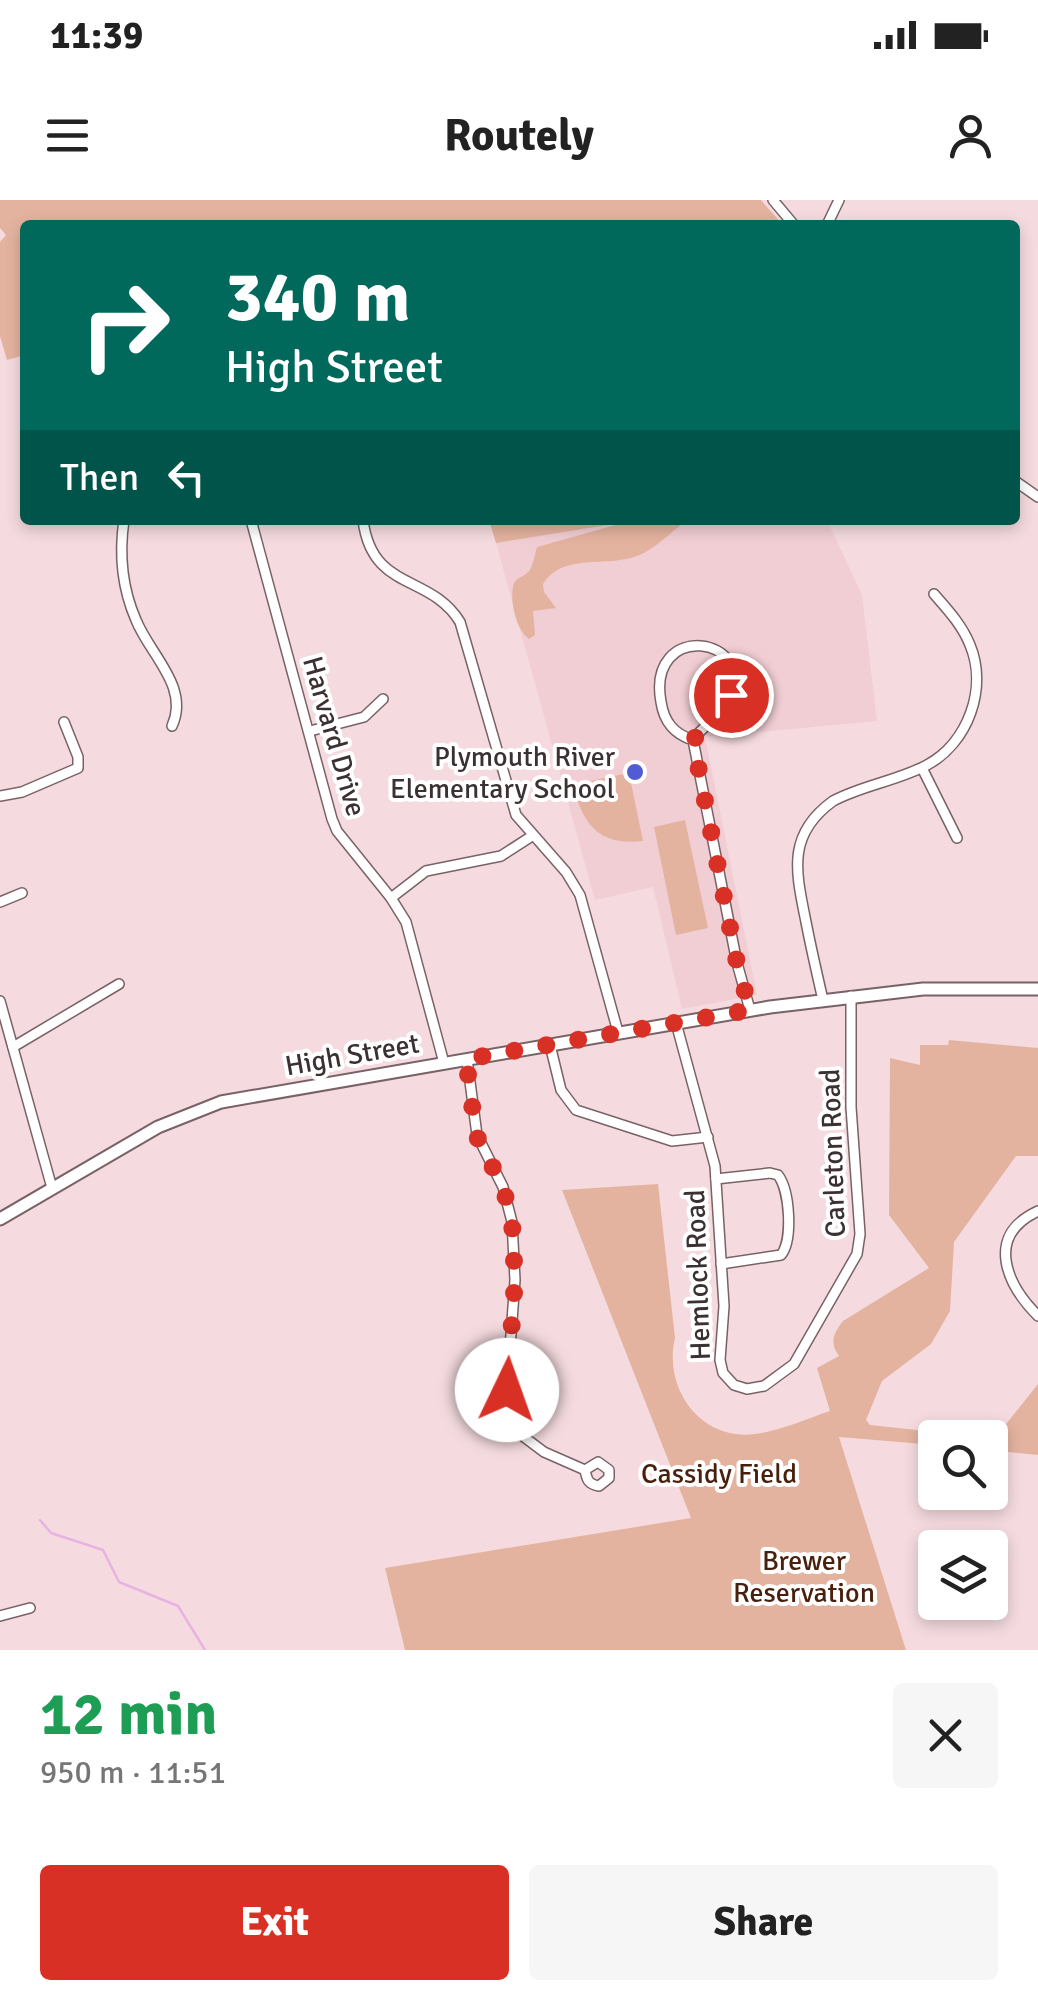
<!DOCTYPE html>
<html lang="en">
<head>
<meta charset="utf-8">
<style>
	:root { --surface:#fff; --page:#f6f6f6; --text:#222; --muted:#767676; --accent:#d93025 }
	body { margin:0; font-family:Signika,sans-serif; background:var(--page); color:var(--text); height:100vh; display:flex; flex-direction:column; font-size:38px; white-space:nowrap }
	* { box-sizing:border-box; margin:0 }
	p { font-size:32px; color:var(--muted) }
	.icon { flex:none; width:55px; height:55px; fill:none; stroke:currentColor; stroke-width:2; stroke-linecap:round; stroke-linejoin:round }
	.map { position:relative; height:1450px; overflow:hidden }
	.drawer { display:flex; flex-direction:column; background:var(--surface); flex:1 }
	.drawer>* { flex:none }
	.hud { position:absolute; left:20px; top:20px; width:1000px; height:305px; border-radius:10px; box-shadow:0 5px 15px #0003; background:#00695c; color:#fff; overflow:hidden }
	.controls { position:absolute; left:918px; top:1220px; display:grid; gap:20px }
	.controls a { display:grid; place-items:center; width:90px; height:90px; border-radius:10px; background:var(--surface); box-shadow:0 5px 15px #0003; font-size:50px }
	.pin { position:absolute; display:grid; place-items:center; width:85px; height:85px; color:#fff; margin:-42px; border:5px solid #fff; border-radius:50%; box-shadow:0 2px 10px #0007 }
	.me { position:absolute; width:110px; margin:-55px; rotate:3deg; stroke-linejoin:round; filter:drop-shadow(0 0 8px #0008) }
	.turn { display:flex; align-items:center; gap:35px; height:210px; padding:0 40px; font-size:45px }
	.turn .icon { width:130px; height:130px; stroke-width:2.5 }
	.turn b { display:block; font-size:70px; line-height:85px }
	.then { display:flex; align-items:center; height:95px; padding:0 40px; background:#0003; gap:20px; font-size:38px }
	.round { display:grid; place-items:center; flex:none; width:105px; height:105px; border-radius:10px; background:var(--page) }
	.head { display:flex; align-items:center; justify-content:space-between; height:170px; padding:0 40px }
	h1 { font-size:60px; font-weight:700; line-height:75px; color:#1e9e55 }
	.cta { display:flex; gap:20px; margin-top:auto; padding:20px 40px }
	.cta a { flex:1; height:115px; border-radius:10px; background:var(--accent); color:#fff; font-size:40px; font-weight:700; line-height:115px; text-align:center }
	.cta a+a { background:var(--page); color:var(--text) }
	.status { display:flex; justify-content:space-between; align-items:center; height:70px; padding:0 50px; background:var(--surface); direction:ltr }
	.status svg { height:28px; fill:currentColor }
	header { display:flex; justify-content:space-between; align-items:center; height:130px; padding:0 40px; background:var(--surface); font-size:45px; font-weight:700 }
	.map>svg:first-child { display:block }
	.built { fill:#f1ced4 }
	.green { fill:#e4b39f }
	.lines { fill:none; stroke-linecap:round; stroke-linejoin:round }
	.stream { stroke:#e8b3e2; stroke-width:2.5 }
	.minor-casing { stroke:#796266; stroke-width:12 }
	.major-casing { stroke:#796266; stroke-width:15 }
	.minor { stroke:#fff; stroke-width:9 }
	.major { stroke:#fff; stroke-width:11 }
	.route { stroke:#d93025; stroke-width:18; stroke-dasharray:0 32.4 }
	.poi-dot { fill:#515cd2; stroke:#fff; stroke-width:4 }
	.labels { text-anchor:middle; stroke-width:8; stroke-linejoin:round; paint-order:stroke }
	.street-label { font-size:28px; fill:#3b3133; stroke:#fff }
	.poi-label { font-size:28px; fill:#3b3133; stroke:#fff; text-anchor:end }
	.park-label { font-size:28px; fill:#49200d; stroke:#fff }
</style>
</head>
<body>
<div class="status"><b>11:39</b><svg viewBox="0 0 49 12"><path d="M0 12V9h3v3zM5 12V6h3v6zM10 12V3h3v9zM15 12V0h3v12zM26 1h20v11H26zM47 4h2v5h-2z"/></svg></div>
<header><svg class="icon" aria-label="menu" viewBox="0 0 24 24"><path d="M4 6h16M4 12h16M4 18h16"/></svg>Routely<svg class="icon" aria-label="person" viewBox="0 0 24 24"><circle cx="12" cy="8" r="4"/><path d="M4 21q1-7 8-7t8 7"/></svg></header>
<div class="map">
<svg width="1038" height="1450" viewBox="0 0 1038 1450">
	<rect width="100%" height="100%" fill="#f5dbdf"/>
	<polygon class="built" points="634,320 827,320 862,395 877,521 705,537 757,795 682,809 653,687 595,700 496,343"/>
	<g class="green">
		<polygon points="0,0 761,0 783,25 25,25 25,155 7,160 0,136 0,42 6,35 0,28"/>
		<path d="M489,320H688C671,331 656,349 637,356C605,368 564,352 543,384L544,392L556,408L533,411L535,435L529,439C516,430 510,402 513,387C515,376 524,378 530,370C533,365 535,354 537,347L626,322L496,343Z"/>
		<path d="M623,574L630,578L643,641C597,646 584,624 572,585Z"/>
		<polygon points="685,620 708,728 676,735 654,627"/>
		<path d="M949,840L1038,848V956H1016L954,1042L950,1111L931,1144L882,1181L866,1220L870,1225L983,1237L935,1238V1245L839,1237L906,1450H405L385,1368L691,1318L562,990L658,984L675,1138C663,1188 700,1241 755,1234C780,1231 806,1219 830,1211L817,1168L839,1156C828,1141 835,1132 843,1121L929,1068L889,1015L890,858L920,865V845H948Z"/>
		<polygon points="1038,1184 1038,1255 990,1250 990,1238 995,1238"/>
	</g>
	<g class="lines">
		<polyline class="stream" points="40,1320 51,1333 103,1350 119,1382 178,1406 205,1450"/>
		<defs>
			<g id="minor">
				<polyline points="773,0 794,25"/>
				<polyline points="827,25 839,0"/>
				<polyline points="1015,281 1038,297"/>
				<path d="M124,320C119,354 122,388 136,420C150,455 190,487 172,526"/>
				<polyline points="251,320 332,619 337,631 391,698 406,722 444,863"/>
				<path d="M363,320C372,392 430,373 460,422L516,615L566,672L580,695L618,832"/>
				<polyline points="310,531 364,517 383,499"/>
				<path d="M693,540C674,534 664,522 661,502C646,420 759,435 729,500C722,516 703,525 693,540L737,763L750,810"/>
				<polyline points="922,568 957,638"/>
				<polyline points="0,596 22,592 78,568 78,557 64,522"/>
				<polyline points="391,698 426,671 501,656 532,636"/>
				<polyline points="0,702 22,693"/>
				<path d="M823,800C817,774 811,748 806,722C796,672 786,635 833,601C863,585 897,581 927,565C968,543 988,488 970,445C962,425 948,410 934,394"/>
				<polyline points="0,801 52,988"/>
				<polyline points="676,823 715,966 724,1106 720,1160 723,1173 734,1185 747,1189 764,1186 794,1164 857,1054 860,1034 851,907 851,796"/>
				<polyline points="550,845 561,890 576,910 672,941 708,937"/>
				<polyline points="13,847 119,784"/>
				<path d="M467,859L477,935L503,987L512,1022L515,1080L507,1189L513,1222L524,1237L544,1252L585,1270C587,1280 588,1284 599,1286L609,1278V1270L598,1262L585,1270"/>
				<path d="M716,979L770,973L778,975C790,991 793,1040 781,1055L721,1064"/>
				<path d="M1038,1011C984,1036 1007,1085 1038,1116"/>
				<polyline points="0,1416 30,1408"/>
			</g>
			<polyline id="major" points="0,1019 158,927 221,902 770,807 923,789 1038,789"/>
		</defs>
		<use href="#minor" class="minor-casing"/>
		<use href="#major" class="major-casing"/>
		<use href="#minor" class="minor"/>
		<use href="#major" class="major"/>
	</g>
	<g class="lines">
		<polyline class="route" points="507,1190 515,1080 512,1022 503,987 476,935 466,859 750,810 737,763 693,540 727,504 731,495"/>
	</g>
	<circle class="poi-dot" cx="635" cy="572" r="10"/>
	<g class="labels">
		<g class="street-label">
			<text transform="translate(335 536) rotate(74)" y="10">Harvard Drive</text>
			<text transform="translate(352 854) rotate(-10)" y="10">High Street</text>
			<text transform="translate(832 953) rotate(-92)" y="10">Carleton Road</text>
			<text transform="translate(697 1075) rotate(-92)" y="10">Hemlock Road</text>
		</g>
		<g class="poi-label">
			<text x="615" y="566">Plymouth River<tspan x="615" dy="32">Elementary School</tspan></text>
		</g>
		<g class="park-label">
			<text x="719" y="1283">Cassidy Field</text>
			<text x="804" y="1370">Brewer<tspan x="804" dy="32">Reservation</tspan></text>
		</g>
	</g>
</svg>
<div class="controls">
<a><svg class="icon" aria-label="search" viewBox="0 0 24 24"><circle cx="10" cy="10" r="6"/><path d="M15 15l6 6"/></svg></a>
<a><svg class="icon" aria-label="layers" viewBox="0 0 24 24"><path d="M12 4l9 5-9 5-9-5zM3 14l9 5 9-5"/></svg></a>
</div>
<div class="pin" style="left:731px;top:495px;background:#d93025"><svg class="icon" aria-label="arrive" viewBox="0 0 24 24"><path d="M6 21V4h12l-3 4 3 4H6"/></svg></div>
<svg class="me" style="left:507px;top:1190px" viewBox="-20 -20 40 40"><circle r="19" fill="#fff"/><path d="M0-13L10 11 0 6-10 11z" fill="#d93025"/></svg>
<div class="hud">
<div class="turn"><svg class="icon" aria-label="right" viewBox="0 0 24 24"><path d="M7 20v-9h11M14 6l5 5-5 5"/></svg><div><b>340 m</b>High Street</div></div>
<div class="then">Then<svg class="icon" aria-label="left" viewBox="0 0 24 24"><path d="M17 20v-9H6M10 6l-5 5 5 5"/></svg></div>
</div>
</div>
<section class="drawer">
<div class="head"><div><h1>12 min</h1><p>950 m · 11:51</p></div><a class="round"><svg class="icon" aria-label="close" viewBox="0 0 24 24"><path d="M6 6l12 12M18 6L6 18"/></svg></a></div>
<div class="cta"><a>Exit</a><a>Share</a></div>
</section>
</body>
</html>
